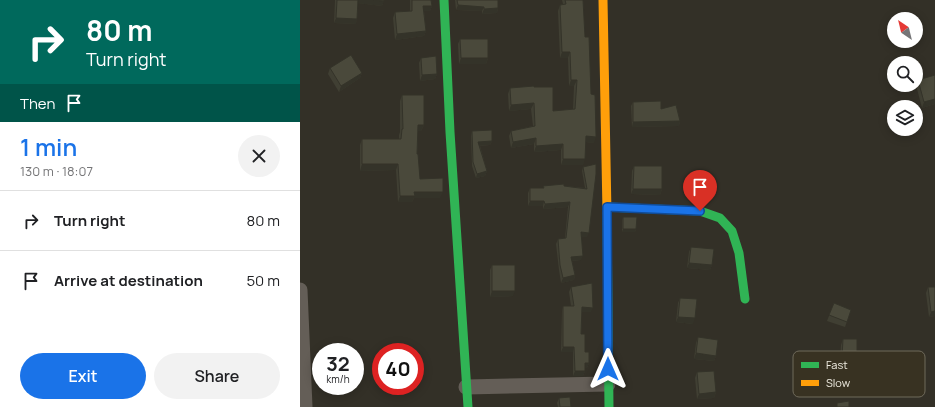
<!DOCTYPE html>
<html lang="en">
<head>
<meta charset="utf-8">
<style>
	:root { --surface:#fff; --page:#f2f2f2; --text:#202124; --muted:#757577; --line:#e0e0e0; --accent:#1a73e8 }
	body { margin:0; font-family:Manrope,sans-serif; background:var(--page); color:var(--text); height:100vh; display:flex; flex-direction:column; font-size:15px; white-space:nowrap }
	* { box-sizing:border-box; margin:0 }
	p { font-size:13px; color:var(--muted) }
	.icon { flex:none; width:22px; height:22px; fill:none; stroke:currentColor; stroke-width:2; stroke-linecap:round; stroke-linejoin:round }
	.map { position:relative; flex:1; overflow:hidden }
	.drawer { display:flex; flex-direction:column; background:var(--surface); width:300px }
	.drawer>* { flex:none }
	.banner { background:#00695c; color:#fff; overflow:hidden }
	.needle { width:26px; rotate:325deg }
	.fabs { position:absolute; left:587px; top:12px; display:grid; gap:8px }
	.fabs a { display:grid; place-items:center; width:36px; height:36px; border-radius:50%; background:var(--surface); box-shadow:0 2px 10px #0003; font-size:20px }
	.speed { position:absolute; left:12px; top:343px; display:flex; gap:8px; font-size:20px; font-weight:700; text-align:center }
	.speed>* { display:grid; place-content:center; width:52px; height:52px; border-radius:50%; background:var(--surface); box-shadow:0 2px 10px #0003; line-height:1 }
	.speed small { font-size:10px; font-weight:400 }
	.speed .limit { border:6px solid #d22; background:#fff; color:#111 }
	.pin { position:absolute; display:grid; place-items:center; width:34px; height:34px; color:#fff; margin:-41px -17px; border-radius:50% 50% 50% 0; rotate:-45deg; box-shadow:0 0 4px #0007 }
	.pin .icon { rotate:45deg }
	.me { position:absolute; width:44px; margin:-22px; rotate:0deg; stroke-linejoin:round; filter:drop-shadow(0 0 3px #0008) }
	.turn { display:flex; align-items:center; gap:14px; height:84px; padding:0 20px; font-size:18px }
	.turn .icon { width:52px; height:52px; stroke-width:2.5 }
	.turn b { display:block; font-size:28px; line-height:34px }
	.then { display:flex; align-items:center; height:38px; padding:0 20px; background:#0003; gap:8px; font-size:15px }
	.round { display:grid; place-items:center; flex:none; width:42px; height:42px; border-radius:21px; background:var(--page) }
	.head { display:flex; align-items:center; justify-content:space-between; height:68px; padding:0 20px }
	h1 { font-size:24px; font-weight:600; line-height:30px; color:var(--accent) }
	.primary-button { display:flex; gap:8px; margin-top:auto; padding:8px 20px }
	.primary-button a { flex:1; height:46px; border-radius:24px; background:var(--accent); color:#fff; font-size:16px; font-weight:600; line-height:46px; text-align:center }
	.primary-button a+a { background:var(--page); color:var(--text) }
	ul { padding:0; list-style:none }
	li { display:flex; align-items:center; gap:12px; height:60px; padding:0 20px; border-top:1px solid var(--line) }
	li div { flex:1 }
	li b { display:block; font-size:15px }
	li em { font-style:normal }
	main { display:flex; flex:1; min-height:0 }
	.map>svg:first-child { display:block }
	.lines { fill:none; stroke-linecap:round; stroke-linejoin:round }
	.street { stroke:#645e57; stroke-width:15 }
	.fast { stroke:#30b455; stroke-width:9 }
	.slow { stroke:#ff9f0a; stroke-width:9 }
	.wall { fill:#403f33 }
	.shaded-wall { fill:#343329 }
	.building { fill:#4a493b; stroke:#343329 }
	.route-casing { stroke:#114b97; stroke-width:10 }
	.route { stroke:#1a73e8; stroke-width:7 }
	.key { fill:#383222; stroke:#6f6a5b; stroke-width:1 }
	.key-label { font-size:11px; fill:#eeebe0 }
</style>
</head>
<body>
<main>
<section class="drawer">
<div class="banner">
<div class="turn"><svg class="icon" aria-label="right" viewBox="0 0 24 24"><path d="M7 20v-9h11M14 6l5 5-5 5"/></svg><div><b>80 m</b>Turn right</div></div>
<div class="then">Then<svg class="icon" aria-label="arrive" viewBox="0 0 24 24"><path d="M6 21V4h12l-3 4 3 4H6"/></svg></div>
</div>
<div class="head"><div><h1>1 min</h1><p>130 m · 18:07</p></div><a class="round"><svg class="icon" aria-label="close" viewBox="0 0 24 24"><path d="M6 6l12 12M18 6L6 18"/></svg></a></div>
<ul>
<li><svg class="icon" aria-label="right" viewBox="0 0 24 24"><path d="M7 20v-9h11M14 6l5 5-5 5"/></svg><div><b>Turn right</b></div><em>80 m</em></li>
<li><svg class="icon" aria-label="arrive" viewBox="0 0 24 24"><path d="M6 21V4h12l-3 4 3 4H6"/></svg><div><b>Arrive at destination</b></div><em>50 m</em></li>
</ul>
<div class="primary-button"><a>Exit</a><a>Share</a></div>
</section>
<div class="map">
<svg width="635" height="407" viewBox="0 0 635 407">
	<rect width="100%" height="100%" fill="#333027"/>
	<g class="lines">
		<g class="street">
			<polyline points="0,290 5,407"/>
			<polyline points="166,387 308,384"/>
		</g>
		<g class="fast">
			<polyline points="144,0 150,132 168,407"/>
			<polyline points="307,207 400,211 420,218 432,231 439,253 445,299"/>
			<polyline points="307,213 309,407"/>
		</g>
		<polyline class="slow" points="303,0 307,213"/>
	</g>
	<g class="wall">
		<polygon points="35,0 84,0 82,6 58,3 56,24 34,23"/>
		<polygon points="110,0 131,0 132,6 130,11 124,11 126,31 124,36 95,40 93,18 95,12 110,11"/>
		<polygon points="155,0 198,0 198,8 197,13 182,14 182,11 156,10"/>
		<polygon points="262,0 283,0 285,37 291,94 294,143 286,142 283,165 261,165 261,150 234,152 234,144 211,148 209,136 211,131 233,126 231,109 209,111 208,94 210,88 234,87 253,111 273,109 274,86 269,86 268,58 260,58 258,11 260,5 263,4"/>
		<polygon points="160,39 188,58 186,64 159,64 158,44"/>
		<polygon points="121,58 137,74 135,79 120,81 119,63"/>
		<polygon points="30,68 62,73 60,78 39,92 28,74"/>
		<polygon points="635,75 635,104 622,108 616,85 618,80"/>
		<polygon points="102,95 124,125 121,131 118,131 117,154 120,179 140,198 114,198 112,202 98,202 96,170 60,171 60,145 62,139 99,139 99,135 100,132 100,101"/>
		<polygon points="333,102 361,109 380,121 379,126 332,127 331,106"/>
		<polygon points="172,131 192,141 190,145 180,146 187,171 185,176 176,178 172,166 171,136"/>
		<polygon points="296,164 287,237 282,237 281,260 272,261 275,275 274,280 261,283 259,270 256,244 258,239 265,238 268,207 243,209 243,206 228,206 228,193 230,188 243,188 243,186 264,186 285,188 282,171 283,167"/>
		<polygon points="334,166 362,189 360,195 331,194 332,171"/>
		<polygon points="323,217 336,229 335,232 322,232 322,220"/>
		<polygon points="391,247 412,265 410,270 387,268 389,252"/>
		<polygon points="192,265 213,296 190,297 190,270"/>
		<polygon points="271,287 291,312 282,312 281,334 285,352 289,363 287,368 285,368 285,371 283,376 273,376 273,352 261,352 262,311 263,306 271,306 269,292"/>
		<polygon points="628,287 635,287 635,316 629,317 626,293"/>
		<polygon points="380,298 393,324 376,322 378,303"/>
		<polygon points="534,303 551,310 545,327 527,321"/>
		<polygon points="398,337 416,356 414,361 394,359 396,343"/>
		<polygon points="543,339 557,357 555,363 540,363 541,345"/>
		<polygon points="576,358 593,376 578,380 574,363"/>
		<polygon points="397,372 416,392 414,398 397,399 395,378"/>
		<polygon points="259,398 271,407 258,407 257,403"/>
	</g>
	<g class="shaded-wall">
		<polygon points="58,0 73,0 84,1 82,6 56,3"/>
		<polygon points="158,5 184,7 182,11 156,10"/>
		<polygon points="123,6 132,6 130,11 121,11"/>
		<polygon points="198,8 197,13 182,14 184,9"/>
		<polygon points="36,18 57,19 56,24 34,23"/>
		<polygon points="126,31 124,36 95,40 97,34"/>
		<polygon points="262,52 270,52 268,58 260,58"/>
		<polygon points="161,58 188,58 186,64 159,64"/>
		<polygon points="62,73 60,78 39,92 41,86"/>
		<polygon points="137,74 135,79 120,81 122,75"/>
		<polygon points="271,80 277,80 274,86 269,86"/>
		<polygon points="635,99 635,104 622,108 624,102"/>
		<polygon points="234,103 231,109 209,111 211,105"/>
		<polygon points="380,121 379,126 332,127 333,122"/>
		<polygon points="118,125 124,125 121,131 116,131"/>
		<polygon points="286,136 296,137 294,143 284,142"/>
		<polygon points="236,138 234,144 211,148 213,142"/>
		<polygon points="192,141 190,145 177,146 178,142"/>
		<polygon points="263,144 261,150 234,152 236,146"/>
		<polygon points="263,159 285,159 283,165 261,165"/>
		<polygon points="62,164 98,164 96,170 60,171"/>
		<polygon points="187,171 185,176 176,178 177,174"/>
		<polygon points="333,189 362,189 360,195 331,194"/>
		<polygon points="114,192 143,192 140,198 114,198 112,202 98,202 100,196"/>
		<polygon points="230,201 244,201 243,206 228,206"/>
		<polygon points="270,202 268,207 243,209 245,204"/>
		<polygon points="323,229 336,229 335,232 322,232"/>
		<polygon points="281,232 289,233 287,237 280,237"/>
		<polygon points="283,256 281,260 270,261 271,257"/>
		<polygon points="389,263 412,265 410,270 387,268"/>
		<polygon points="275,275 274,280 261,283 263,278"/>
		<polygon points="192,291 215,291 213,296 190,297"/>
		<polygon points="282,307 293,308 291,312 280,312"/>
		<polygon points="635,311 635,316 629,317 631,312"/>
		<polygon points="378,317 395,318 393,324 376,322"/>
		<polygon points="263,347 274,347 273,352 261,352"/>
		<polygon points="396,353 416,356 414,361 394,359"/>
		<polygon points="542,357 557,357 555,363 540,363"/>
		<polygon points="285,363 289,363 287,368 283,368"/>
		<polygon points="595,370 593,376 578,380 580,374"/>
		<polygon points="275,371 285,371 283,376 273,376"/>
		<polygon points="416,392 414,398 397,399 399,394"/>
	</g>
	<g class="building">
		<polygon points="37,0 58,0 57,19 36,18"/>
		<polygon points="73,0 84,0 84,1"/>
		<polygon points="112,0 131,0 132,6 123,6 126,31 97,34 95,12 112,11"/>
		<polygon points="157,0 198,0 198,8 184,9 184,7 158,5"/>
		<polygon points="265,0 283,0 285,37 289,37 291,94 295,95 296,135 296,137 286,136 285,159 263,159 263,144 236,146 236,138 213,142 211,131 235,126 234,103 211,105 210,88 234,86 234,87 253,87 253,111 275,109 277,80 271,80 270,52 262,52 260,5 266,4"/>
		<polygon points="160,39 188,39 188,58 161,58"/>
		<polygon points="51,55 62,73 41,86 30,68"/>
		<polygon points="136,56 137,74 122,75 121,58"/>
		<polygon points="635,75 635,99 624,102 618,80"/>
		<polygon points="102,95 124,95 124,125 118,125 117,154 118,154 120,179 143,178 143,192 114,192 115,196 100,196 98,164 62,164 62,139 101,139 102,129 103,129"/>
		<polygon points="361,101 361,109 376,105 380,121 333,122 333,102"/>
		<polygon points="192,130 192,141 178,142 187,171 177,174 173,162 172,131"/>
		<polygon points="296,164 296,174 289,233 281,232 283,256 271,257 275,275 263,278 260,265 258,239 266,238 270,202 245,204 244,201 230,201 230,188 244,188 243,186 264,184 264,186 287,189 283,167"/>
		<polygon points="334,166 362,166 362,189 333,189"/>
		<polygon points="323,217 337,217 336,229 323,229"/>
		<polygon points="391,247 414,249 412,265 389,263"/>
		<rect x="192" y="265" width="23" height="26"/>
		<polygon points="292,283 293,308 282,307 281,334 285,334 285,352 289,352 289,363 285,363 285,371 275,371 274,347 263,347 263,306 274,306 271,287"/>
		<polygon points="628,287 635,287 635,311 631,312"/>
		<polygon points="380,298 397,299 395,318 378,317"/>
		<polygon points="534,303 551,310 547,322 529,315"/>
		<polygon points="398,337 418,340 416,356 396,353"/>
		<polygon points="543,339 557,339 557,357 542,357"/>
		<polygon points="414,371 416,392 399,394 397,372"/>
		<polygon points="270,397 271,407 260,407 259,398"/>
		<polygon points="549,401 549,407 537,407 537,403"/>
	</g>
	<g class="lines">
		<defs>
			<polyline id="route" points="308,369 307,207 400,211"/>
		</defs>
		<use href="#route" class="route-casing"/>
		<use href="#route" class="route"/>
	</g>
	<rect x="493" y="351" width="132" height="46" rx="6" class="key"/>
	<rect x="501" y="362" width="18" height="6" fill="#30b455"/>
	<rect x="501" y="380" width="18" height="6" fill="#ff9f0a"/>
	<g class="key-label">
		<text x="526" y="369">Fast</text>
		<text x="526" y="387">Slow</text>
	</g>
</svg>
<div class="fabs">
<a><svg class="needle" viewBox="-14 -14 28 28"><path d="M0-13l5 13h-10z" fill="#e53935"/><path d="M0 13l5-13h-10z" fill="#757577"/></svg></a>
<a><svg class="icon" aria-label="search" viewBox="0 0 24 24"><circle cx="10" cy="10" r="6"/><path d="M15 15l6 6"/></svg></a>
<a><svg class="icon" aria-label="layers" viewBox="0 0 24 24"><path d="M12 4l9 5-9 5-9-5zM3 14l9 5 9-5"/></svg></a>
</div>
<div class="speed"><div>32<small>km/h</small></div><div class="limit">40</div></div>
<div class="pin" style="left:400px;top:211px;background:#d93025"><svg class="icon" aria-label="arrive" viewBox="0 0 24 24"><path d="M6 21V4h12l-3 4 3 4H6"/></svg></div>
<svg class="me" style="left:308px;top:369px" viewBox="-20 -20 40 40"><path d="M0-17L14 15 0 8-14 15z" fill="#1a73e8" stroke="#fff" stroke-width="4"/></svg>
</div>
</main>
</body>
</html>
